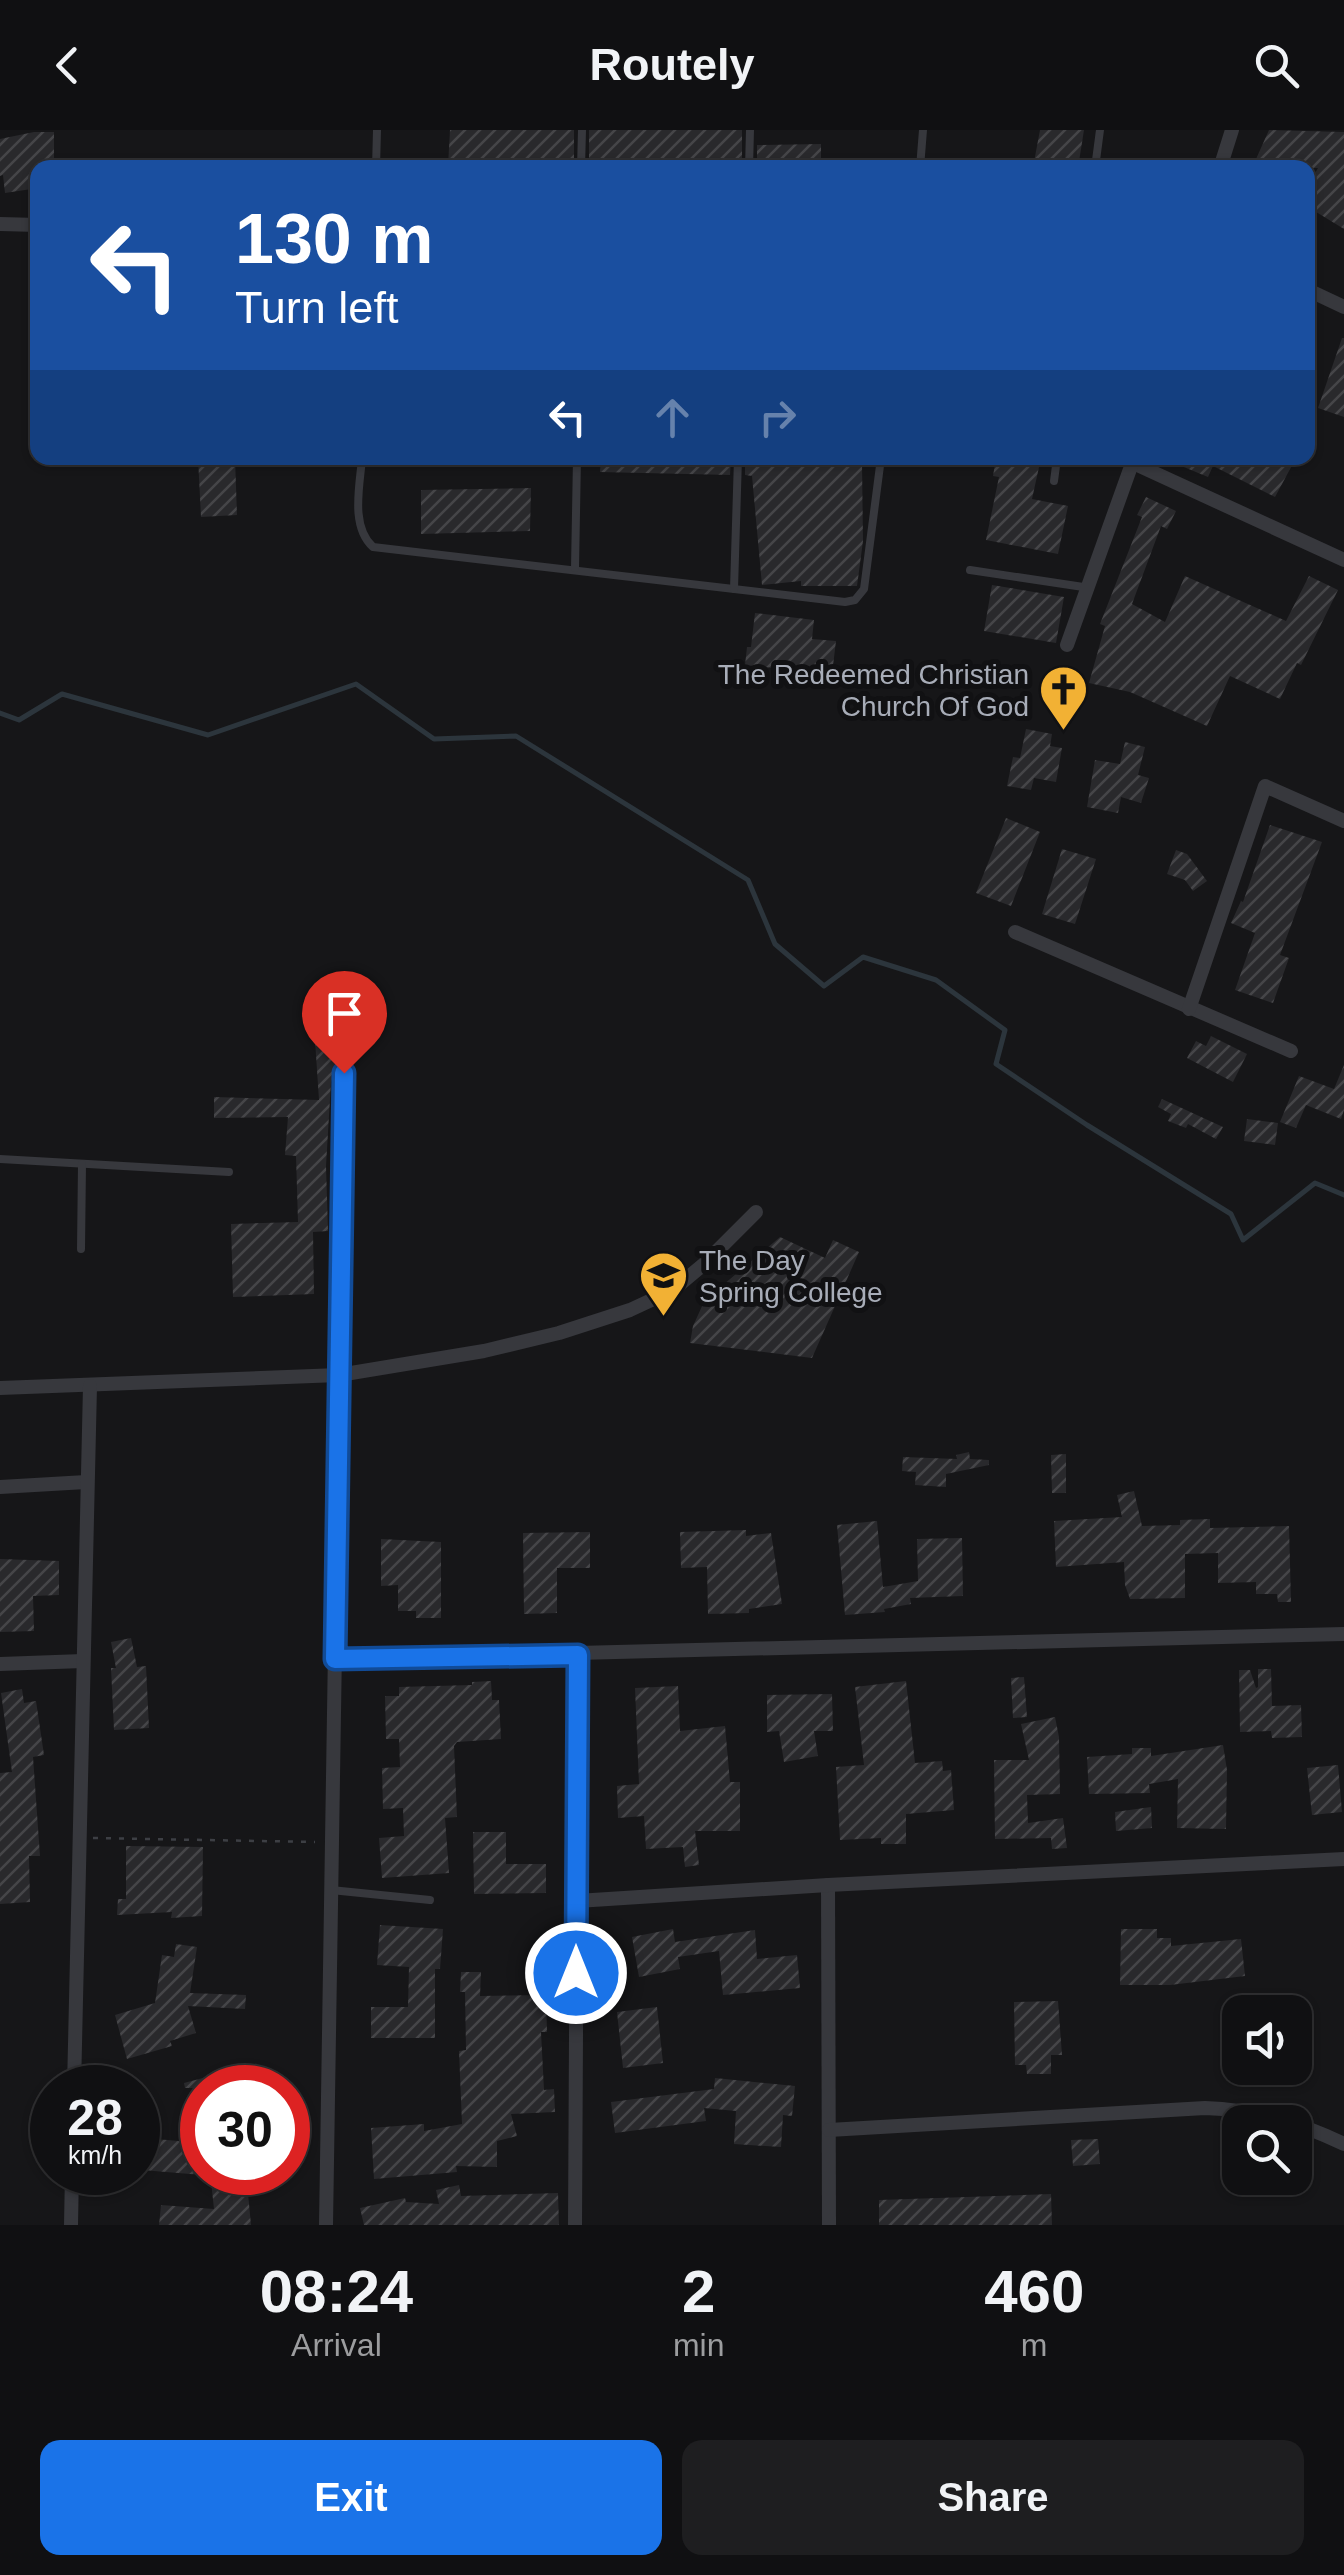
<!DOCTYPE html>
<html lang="en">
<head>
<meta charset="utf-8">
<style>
	:root { --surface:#101012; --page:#1e1e20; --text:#f1f3f6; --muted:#9c9d9f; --line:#303032; --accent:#1a73e8 }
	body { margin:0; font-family:Helvetica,sans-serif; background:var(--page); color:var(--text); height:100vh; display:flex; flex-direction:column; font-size:38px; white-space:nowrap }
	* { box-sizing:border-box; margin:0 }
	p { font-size:32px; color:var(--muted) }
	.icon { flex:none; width:55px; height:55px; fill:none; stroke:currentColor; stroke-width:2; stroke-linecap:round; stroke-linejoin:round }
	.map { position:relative; height:2095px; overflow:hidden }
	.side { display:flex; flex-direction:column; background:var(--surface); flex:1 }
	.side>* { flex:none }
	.hud { position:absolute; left:30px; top:30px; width:1285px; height:305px; border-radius:20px; box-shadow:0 2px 8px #0004,0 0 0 2px var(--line); background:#1a4fa0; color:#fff; overflow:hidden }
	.controls { position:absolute; left:1222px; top:1865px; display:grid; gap:20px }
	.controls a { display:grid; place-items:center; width:90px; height:90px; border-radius:20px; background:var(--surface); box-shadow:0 2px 8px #0004,0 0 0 2px var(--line); font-size:50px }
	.speed { position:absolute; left:30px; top:1935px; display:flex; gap:20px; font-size:50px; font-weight:700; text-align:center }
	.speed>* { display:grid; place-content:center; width:130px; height:130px; border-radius:50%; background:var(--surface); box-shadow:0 2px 8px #0004,0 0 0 2px var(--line); line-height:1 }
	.speed small { font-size:25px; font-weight:400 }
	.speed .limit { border:15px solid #d22; background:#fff; color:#111 }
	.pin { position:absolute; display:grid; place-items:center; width:85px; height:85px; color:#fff; margin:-102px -42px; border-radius:50% 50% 50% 0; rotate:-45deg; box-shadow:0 0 10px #0007 }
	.pin .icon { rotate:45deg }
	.me { position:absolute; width:110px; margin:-55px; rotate:0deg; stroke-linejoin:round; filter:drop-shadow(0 0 8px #0008) }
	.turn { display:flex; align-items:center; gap:35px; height:210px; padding:0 40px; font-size:45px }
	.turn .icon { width:130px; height:130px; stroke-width:2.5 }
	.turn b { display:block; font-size:70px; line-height:85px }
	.lanes { display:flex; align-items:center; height:95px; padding:0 40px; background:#0003; justify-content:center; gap:50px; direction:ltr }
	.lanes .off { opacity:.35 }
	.eta { display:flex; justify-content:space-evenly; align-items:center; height:170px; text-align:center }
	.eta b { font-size:60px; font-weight:800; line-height:70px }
	.primary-button { display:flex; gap:20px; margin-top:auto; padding:20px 40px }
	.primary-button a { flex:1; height:115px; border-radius:20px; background:var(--accent); color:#fff; font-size:40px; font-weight:800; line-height:115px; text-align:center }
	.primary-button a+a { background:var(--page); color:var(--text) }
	header { display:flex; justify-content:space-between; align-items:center; height:130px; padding:0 40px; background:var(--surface); font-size:45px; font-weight:800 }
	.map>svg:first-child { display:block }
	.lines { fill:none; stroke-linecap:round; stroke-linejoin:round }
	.stream { stroke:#2c353c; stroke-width:5 }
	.building { fill:url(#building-hatch) }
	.path { stroke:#3d3f44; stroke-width:2.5; stroke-dasharray:5 8; stroke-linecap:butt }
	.service { stroke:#37383d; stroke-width:8 }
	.minor { stroke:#37383d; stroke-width:14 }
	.route-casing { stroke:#114b97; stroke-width:25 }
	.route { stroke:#1a73e8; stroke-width:18 }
	.labels { text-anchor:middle; stroke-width:10; stroke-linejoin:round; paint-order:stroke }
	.poi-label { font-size:28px; fill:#a8adb8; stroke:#111113; text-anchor:end }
</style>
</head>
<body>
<header><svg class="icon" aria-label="back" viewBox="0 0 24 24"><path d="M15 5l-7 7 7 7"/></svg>Routely<svg class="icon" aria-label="search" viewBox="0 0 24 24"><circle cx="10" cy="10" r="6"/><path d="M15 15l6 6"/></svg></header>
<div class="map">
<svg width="1344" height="2095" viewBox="0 0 1344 2095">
	<defs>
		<pattern id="building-hatch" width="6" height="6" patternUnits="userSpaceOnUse" patternTransform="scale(2.5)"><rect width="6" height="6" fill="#29292c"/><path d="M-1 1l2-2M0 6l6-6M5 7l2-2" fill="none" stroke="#454548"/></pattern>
	</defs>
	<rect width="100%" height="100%" fill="#161618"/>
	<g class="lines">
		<polyline class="stream" points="0,583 19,590 62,564 208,605 356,554 434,609 516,606 748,750 775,814 824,856 863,827 936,850 1005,900 996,934 1087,995 1231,1084 1243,1110 1315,1053 1344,1065"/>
	</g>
	<g class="building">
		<polygon points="450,0 574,0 574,38 448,36"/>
		<rect x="589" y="0" width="153" height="38"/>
		<polygon points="1040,0 1084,0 1078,38 1034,32"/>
		<polygon points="1269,0 1344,2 1344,99 1308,77 1308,55 1318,38 1252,38"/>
		<polygon points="34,2 54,2 54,38 38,38 38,58 5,63 3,45 0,46 0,9"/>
		<polygon points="821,14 821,38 757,38 757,15"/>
		<polygon points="1342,208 1344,208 1344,287 1318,278"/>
		<polygon points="198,328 235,328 237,385 201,387"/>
		<polygon points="601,328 731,328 730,345 600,342"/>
		<polygon points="996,328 1041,328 1032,369 1068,376 1058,424 986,410 999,347 993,346"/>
		<polygon points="1162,328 1296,328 1275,367 1213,336 1208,347"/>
		<polygon points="779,331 862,333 863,411 857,456 801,456 801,451 762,455 752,346 745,345 745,334"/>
		<polygon points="531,358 530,401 421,404 421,360"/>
		<polygon points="1146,367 1176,381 1167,399 1161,396 1132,474 1165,492 1185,446 1286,491 1309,446 1338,460 1301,535 1297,533 1280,569 1230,546 1207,596 1130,562 1089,553 1105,496 1100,494 1142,387 1137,385"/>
		<polygon points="992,455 1064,467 1056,513 984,501"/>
		<polygon points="755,483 814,490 812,509 836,511 832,544 745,535 747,517 751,517"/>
		<polygon points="1026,599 1052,604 1050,616 1062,618 1056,652 1034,648 1031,660 1007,656 1013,627 1020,628"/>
		<polygon points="1125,612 1145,617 1138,645 1149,648 1141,673 1121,667 1118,683 1087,677 1095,630 1120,634"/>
		<polygon points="1006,688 1040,702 1011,776 976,763"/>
		<polygon points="1270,695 1322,712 1280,825 1289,828 1273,873 1235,860 1255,803 1231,793 1241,771 1243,772"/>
		<polygon points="1062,719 1096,729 1075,794 1042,784"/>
		<polygon points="1176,720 1187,724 1207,751 1193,761 1185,750 1167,744"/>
		<polygon points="1211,906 1247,924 1233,952 1187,928 1196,911 1206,916"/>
		<polygon points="335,909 337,936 331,952 326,1036 328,1101 313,1102 314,1164 233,1167 231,1094 298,1092 296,1026 285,1025 288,987 214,988 214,967 319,970 315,910"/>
		<polygon points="1344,935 1344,980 1341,989 1306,975 1296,998 1280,992 1299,946 1334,959"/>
		<polygon points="1162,969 1223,997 1216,1009 1188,994 1186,998 1168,991 1171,984 1158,977"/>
		<polygon points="1247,989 1278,993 1275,1015 1244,1011"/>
		<polygon points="780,1107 825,1128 833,1110 859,1122 812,1228 690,1213 693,1196 703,1174 709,1177 717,1160"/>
		<polygon points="969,1322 970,1329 989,1330 989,1335 946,1344 946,1357 915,1355 916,1342 902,1341 903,1327 957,1329 956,1325"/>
		<polygon points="1066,1324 1066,1363 1052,1363 1051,1325"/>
		<polygon points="1134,1361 1142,1396 1180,1395 1180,1390 1210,1389 1210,1398 1289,1396 1291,1472 1278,1472 1277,1464 1256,1464 1256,1452 1218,1453 1218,1423 1185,1424 1185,1468 1130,1469 1125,1455 1124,1432 1056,1437 1054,1391 1122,1387 1117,1365"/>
		<polygon points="877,1391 883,1457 918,1451 917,1409 962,1408 963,1466 910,1468 911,1474 884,1479 885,1482 845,1485 837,1395"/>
		<polygon points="746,1400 746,1406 771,1403 782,1474 749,1479 749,1483 708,1484 707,1437 681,1438 680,1402"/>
		<polygon points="590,1402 590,1438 557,1438 557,1483 524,1484 523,1403"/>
		<polygon points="381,1409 441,1412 441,1488 416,1488 416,1481 398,1481 398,1455 381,1456"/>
		<polygon points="0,1429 59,1431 59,1465 33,1466 34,1501 0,1502"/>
		<polygon points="131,1508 137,1537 146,1536 149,1598 114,1600 111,1538 116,1538 111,1512"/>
		<polygon points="1258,1539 1271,1539 1272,1576 1301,1575 1302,1607 1272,1608 1271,1601 1240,1602 1239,1540 1250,1540 1256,1558 1258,1557"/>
		<polygon points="1024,1547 1027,1587 1013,1588 1011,1548"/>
		<polygon points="491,1551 492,1570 499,1570 501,1609 457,1612 454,1616 457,1687 445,1688 449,1743 382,1748 379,1708 404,1706 403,1678 383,1679 382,1638 400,1637 399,1609 386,1609 385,1566 399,1566 399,1557 472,1555 472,1552"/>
		<polygon points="906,1551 915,1633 942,1631 943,1641 951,1640 954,1680 906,1684 906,1714 881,1714 881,1708 840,1710 836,1637 864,1635 855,1557"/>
		<polygon points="678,1556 680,1601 725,1596 730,1652 740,1652 740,1701 695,1701 699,1735 685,1737 683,1717 646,1719 644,1686 618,1688 617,1656 639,1654 635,1558"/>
		<polygon points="22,1559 24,1573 36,1571 44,1625 33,1627 40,1726 29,1726 30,1772 0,1774 0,1643 12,1642 1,1563"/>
		<polygon points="832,1564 833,1601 814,1601 818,1626 784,1632 779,1601 767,1602 767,1565"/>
		<polygon points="1055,1587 1059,1607 1060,1664 1027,1665 1028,1693 1063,1688 1067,1718 1052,1719 1051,1708 995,1709 994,1630 1029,1630 1021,1594"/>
		<polygon points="1223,1615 1227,1640 1226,1699 1177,1698 1178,1649 1149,1654 1150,1663 1089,1664 1087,1627 1132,1624 1132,1618 1151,1618 1151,1626"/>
		<polygon points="1338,1635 1342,1682 1312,1685 1307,1638"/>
		<polygon points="1151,1677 1152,1698 1116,1701 1115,1682"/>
		<polygon points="473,1702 506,1702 506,1734 546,1734 546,1763 474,1764"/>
		<polygon points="126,1716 203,1717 202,1786 171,1788 172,1782 117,1785 118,1769 126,1769"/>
		<polygon points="380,1795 443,1799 440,1839 435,1839 435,1908 371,1908 371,1877 408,1877 409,1837 377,1835"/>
		<polygon points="673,1799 675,1812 755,1800 757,1829 797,1825 800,1858 723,1865 719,1821 678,1827 680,1839 639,1847 632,1807"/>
		<polygon points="1121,1799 1157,1799 1157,1808 1171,1808 1171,1816 1241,1809 1245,1846 1170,1855 1120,1855"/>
		<polygon points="176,1814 197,1817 190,1863 246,1865 245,1879 188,1876 196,1903 170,1911 172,1916 127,1929 115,1885 155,1873 162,1825 174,1827"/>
		<polygon points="461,1842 481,1842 480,1866 546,1865 547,1902 541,1902 544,1960 554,1959 555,1982 511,1984 517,2006 497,2011 497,2037 456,2036 457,2042 374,2049 371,1998 424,1994 424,2001 462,1994 459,1921 466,1920 465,1862 460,1862"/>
		<polygon points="1058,1871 1062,1925 1051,1925 1051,1944 1027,1944 1026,1935 1015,1935 1014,1872"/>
		<polygon points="657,1877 663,1933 623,1938 617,1882"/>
		<polygon points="233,1940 238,1958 185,1958 184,1953"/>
		<polygon points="715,1948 795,1956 792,1986 783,1985 781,2017 734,2014 736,1981 704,1978 706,1991 615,2003 611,1972 714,1959"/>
		<polygon points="144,2008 202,2013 202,2045 142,2040"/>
		<polygon points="1098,2009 1100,2034 1073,2036 1071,2010"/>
		<polygon points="210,2042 246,2042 251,2095 159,2095 161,2075 214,2079"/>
		<polygon points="459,2055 461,2066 558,2063 559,2095 364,2095 360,2078 405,2068 406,2072 439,2074 436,2060"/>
		<polygon points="1051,2064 1052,2095 879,2095 879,2070"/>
	</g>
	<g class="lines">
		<polyline class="path" points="93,1708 315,1712"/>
		<g class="service">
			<polyline points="376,38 377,0"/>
			<polyline points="581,38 582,0"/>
			<polyline points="749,38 750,0"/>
			<polyline points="920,38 923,0"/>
			<polyline points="1095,38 1100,0"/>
			<path d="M362,328C360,355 350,396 373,417L845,472L855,470L864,459L881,328"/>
			<polyline points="1054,351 1057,328"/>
			<polyline points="575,438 577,328"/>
			<polyline points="970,440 1090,458"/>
			<polyline points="734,459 738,328"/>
			<polyline points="0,1029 229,1042"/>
			<polyline points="81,1119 82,1034"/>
			<polyline points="331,1760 430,1770"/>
		</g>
		<g class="minor">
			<polyline points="1220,38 1232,0"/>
			<polyline points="0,94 38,95"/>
			<polyline points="1308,160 1344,177"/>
			<polyline points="1133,333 1344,430"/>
			<polyline points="1067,515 1134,328"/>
			<polyline points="1015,802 1291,921"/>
			<polyline points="1189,879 1265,656 1344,691"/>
			<polyline points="0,1258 339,1245 484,1221 559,1203 630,1180 673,1160 704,1134 756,1082"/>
			<polyline points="0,1357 86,1352"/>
			<polyline points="335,1529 1344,1504"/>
			<polyline points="0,1534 83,1531"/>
			<polyline points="828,1755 829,2095"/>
			<polyline points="577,1771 828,1755 1344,1729"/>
			<polyline points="74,1958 90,1256"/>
			<path d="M829,2000L1205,1978C1257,1980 1298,1992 1344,2014"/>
			<polyline points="71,2095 72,2042"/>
			<polyline points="326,2095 344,943"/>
			<polyline points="575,2095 578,1525"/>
		</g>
	</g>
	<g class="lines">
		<defs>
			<polyline id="route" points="344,943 335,1529 578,1525 576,1843"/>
		</defs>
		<use href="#route" class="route-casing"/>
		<use href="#route" class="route"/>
	</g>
	<defs>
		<symbol id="church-pin" viewBox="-11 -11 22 30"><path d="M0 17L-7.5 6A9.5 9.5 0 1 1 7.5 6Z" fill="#f2b134" stroke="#111113"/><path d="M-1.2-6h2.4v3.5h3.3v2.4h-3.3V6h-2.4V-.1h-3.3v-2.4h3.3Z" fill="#111"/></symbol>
		<symbol id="school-pin" viewBox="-11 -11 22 30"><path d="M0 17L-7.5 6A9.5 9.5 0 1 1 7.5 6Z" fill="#f2b134" stroke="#111113"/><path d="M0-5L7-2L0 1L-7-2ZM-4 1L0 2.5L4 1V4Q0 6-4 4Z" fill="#111"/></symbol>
	</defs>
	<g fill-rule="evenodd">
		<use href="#church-pin" x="1036" y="532" width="55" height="75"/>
		<use href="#school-pin" x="636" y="1118" width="55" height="75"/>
	</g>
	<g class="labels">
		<g class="poi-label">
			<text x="1029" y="554">The Redeemed Christian<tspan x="1029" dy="32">Church Of God</tspan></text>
			<text x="699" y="1140" text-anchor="start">The Day<tspan x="699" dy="32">Spring College</tspan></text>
		</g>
	</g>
</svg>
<div class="controls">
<a><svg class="icon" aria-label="sound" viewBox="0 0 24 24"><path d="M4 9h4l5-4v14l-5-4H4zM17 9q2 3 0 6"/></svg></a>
<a><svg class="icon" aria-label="search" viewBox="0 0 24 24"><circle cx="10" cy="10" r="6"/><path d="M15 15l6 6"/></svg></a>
</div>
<div class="speed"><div>28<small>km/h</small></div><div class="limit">30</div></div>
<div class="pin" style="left:344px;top:943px;background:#d93025"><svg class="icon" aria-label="arrive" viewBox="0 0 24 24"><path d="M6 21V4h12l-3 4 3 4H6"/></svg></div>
<svg class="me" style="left:576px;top:1843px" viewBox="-20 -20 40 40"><circle r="17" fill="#1a73e8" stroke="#fff" stroke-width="3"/><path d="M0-11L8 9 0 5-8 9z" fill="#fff"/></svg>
<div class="hud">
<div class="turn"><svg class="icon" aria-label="left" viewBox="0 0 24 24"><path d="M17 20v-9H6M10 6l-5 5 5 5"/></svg><div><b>130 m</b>Turn left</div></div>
<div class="lanes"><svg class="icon" aria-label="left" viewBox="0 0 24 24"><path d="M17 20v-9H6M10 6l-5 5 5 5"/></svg><svg class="icon off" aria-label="ahead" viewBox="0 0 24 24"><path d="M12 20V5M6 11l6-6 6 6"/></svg><svg class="icon off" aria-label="right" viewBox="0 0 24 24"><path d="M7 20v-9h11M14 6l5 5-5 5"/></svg></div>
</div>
</div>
<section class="side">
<div class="eta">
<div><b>08:24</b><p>Arrival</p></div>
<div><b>2</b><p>min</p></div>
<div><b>460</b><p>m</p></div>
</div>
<div class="primary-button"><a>Exit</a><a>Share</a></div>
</section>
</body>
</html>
